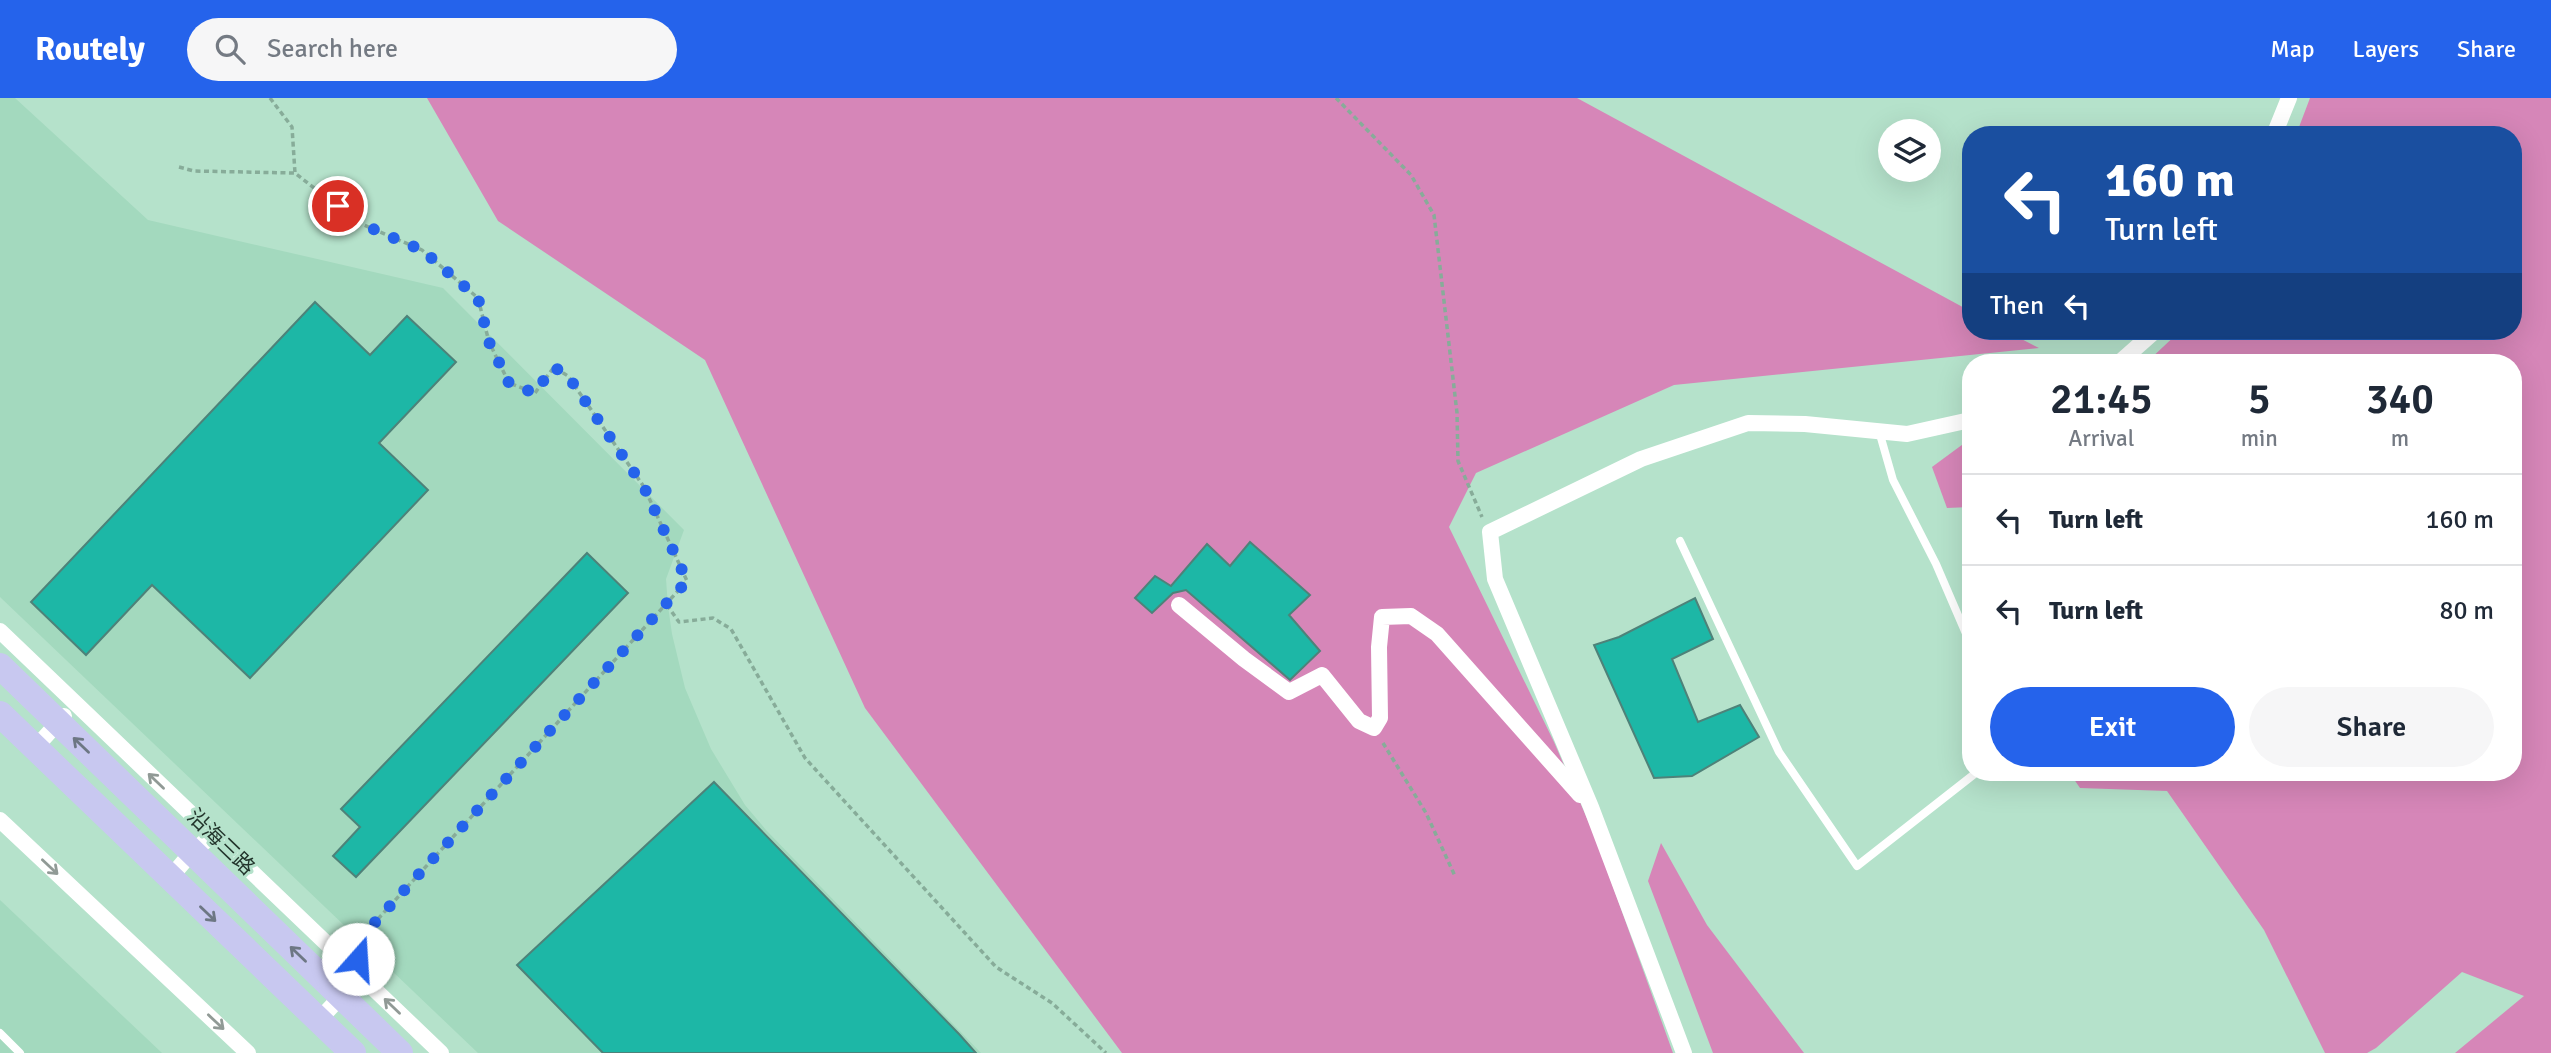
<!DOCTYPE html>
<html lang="en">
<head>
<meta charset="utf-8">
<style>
	:root { --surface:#fff; --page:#f6f6f7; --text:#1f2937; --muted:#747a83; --line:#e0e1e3; --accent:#2563eb }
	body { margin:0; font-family:Signika,"Noto Sans TC",sans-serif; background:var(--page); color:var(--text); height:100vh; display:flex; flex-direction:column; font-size:26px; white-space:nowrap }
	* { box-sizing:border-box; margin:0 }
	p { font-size:23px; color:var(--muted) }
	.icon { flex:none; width:38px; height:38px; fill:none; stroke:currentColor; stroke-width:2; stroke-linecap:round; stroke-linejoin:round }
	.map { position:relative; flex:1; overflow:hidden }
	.drawer { position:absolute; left:1962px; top:256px; width:560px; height:427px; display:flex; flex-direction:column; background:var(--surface); border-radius:28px; box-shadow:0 7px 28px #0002 }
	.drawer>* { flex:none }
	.banner { position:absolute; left:1962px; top:28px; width:560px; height:214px; border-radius:28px; box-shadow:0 7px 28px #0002; background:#1a4fa0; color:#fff; overflow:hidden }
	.buttons { position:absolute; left:1878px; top:21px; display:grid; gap:14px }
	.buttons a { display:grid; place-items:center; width:63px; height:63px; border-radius:50%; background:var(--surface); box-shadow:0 7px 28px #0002; font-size:35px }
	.pin { position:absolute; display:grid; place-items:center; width:60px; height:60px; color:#fff; margin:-30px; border:4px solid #fff; border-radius:50%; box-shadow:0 2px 7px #0007 }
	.me { position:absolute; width:77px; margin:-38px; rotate:19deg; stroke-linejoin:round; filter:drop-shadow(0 0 5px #0008) }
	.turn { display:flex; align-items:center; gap:24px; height:147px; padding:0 28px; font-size:32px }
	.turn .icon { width:91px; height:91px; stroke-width:2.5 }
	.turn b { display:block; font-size:49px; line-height:60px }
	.then { display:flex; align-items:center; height:66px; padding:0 28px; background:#0003; gap:14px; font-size:26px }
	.eta { display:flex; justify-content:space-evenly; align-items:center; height:119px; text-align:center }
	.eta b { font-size:42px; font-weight:600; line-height:49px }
	.cta { display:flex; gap:14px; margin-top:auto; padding:14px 28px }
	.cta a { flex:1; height:80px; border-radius:42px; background:var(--accent); color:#fff; font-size:28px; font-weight:600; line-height:80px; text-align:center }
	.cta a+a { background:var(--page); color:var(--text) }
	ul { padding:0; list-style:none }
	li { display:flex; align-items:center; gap:21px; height:91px; padding:0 28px; border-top:2px solid var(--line) }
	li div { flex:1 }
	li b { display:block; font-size:26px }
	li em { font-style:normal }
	header { display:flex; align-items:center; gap:42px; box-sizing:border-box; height:98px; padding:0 35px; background:var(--accent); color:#fff }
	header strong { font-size:33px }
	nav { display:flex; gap:38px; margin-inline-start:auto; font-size:24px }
	.search { width:490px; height:63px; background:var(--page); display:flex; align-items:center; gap:18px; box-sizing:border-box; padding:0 24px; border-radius:38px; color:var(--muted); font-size:26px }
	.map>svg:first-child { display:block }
	.built { fill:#a3d9be }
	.green { fill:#d686b8 }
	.building { fill:#1db7a6; stroke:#4e8279; stroke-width:2 }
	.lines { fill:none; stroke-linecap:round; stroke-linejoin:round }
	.path { stroke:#87ac99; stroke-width:3.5; stroke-dasharray:5 3.5; stroke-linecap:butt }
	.service { stroke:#fff; stroke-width:8 }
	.minor { stroke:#fff; stroke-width:16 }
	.primary { stroke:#c8c8f0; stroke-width:26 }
	.oneway { stroke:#6d7784 }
	.oneway2 { stroke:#919a96 }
	.route { stroke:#2563eb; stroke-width:12; stroke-dasharray:0 21.6 }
	.labels { text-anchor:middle; stroke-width:6; stroke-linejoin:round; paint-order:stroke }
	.street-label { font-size:21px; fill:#23352c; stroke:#b5e2cb }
</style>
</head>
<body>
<header>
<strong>Routely</strong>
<div class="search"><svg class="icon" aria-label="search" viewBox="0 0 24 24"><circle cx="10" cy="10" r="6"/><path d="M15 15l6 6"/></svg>Search here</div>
<nav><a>Map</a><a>Layers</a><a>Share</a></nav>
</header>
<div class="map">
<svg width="2551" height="955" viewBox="0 0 2551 955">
	<rect width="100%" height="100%" fill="#b5e2cb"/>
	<g class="built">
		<polygon points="0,0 15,0 148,122 443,190 684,432 666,481 668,508 672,536 685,590 711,651 745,707 766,732 981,955 478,955 0,499"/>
		<polygon points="0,802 162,955 0,955"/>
	</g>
	<g class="green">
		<polygon points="427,0 1577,0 1970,213 1970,233 2006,233 2039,250 1674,287 1476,375 1449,429 1554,644 1595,739 1673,955 1122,955 865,610 705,262 498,123"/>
		<polygon points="2310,0 2551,0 2551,955 2455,955 2524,898 2462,874 2376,950 2367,955 2325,955 2264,832 2167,693 2080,690 2069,674 2513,674 2513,264 2147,264 2180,233 2513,233 2513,37 2296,37"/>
		<polygon points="1970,341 1970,409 1947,410 1932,369"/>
		<polygon points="1661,745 1707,827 1804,955 1713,955 1648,783"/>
	</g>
	<g class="building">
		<polygon points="315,204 370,257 407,218 456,264 379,345 428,392 250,580 152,487 86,557 31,504"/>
		<polygon points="1250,444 1310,497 1289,517 1320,553 1290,582 1186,492 1173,495 1152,515 1135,500 1155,478 1171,488 1207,446 1230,468"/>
		<polygon points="587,455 628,495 356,779 333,758 360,729 341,711"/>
		<polygon points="1695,500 1713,541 1672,561 1698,624 1740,607 1759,639 1692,678 1654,680 1594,547 1619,539"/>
		<polygon points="714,684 959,936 976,955 603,955 517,867"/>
	</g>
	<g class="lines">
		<g class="path">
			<polyline points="270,0 292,29 295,75 359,125 422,152 478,200 489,244 509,285 535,295 554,269 568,278 644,389 687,483 356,845 357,848"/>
			<polyline points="1336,0 1411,77 1434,117 1457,315 1458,363 1482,419"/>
			<polyline points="179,69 194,73 295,75"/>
			<polyline points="667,507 679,524 713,520 731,531 805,660 996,869 1052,905 1106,955"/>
			<polyline points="1383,645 1426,715 1455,778"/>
		</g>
		<g class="service">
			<polyline points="1879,333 1893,382 1936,466 1970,545"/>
			<polyline points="1680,443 1779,654 1857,768 1977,674"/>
			<polyline points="0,935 20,955"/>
		</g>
		<g class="minor">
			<polyline points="2274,37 2289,0"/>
			<polyline points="2120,264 2155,233"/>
			<polyline points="1179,507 1244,561 1289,594 1322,577 1359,623 1374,630 1380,620 1379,549 1382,519 1411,518 1437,536 1580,697"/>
			<polyline points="0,533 441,955"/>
			<polyline points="35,650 64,618"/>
			<polyline points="0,722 248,955"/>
			<polyline points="170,780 192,754 213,737"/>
			<polyline points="319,922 360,878"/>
			<polyline points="1684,955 1591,709 1495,481 1490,434 1641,361 1748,325 1805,326 1907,336 1970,322"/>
		</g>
		<g class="primary">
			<polyline points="0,568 400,955"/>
			<polyline points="0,616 353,955"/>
		</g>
	</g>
	<defs><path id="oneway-shaft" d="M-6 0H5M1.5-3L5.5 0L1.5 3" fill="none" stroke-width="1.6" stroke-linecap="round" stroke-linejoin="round" transform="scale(1.75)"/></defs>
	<g class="oneway">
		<use href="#oneway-shaft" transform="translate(81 647) rotate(-136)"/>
		<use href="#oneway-shaft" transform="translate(208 816) rotate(44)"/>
		<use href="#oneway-shaft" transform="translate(298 856) rotate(-136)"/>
	</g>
	<g class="oneway2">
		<use href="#oneway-shaft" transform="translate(156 683) rotate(-136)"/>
		<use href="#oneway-shaft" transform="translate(50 769) rotate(43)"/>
		<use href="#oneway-shaft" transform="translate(392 908) rotate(-136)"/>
		<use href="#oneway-shaft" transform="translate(216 924) rotate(43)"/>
	</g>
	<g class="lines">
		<polyline class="route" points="338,108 359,125 422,152 478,200 489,244 509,285 534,295 554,269 568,278 644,389 687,483 356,845 358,861"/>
	</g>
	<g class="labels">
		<g class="street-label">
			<text transform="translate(221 744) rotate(44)" y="7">沿海三路</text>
		</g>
	</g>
</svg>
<div class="buttons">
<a><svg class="icon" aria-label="layers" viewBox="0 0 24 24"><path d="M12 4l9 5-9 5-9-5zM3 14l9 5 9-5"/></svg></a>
</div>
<div class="pin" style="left:338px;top:108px;background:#d93025"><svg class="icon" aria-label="arrive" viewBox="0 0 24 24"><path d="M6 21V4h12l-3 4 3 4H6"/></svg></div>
<svg class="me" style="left:358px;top:861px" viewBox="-20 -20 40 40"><circle r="19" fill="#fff"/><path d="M0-13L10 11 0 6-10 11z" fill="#2563eb"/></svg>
<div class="banner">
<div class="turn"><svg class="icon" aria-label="left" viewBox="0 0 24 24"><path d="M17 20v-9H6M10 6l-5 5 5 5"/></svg><div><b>160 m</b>Turn left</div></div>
<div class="then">Then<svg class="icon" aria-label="left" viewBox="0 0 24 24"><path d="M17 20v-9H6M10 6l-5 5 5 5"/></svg></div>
</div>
<section class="drawer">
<div class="eta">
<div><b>21:45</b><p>Arrival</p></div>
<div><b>5</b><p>min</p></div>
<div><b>340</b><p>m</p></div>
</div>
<ul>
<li><svg class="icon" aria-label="left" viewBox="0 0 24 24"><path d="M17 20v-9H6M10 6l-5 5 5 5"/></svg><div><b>Turn left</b></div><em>160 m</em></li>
<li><svg class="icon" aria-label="left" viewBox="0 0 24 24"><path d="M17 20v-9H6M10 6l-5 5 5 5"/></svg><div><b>Turn left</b></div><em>80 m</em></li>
</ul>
<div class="cta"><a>Exit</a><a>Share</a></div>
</section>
</div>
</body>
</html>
